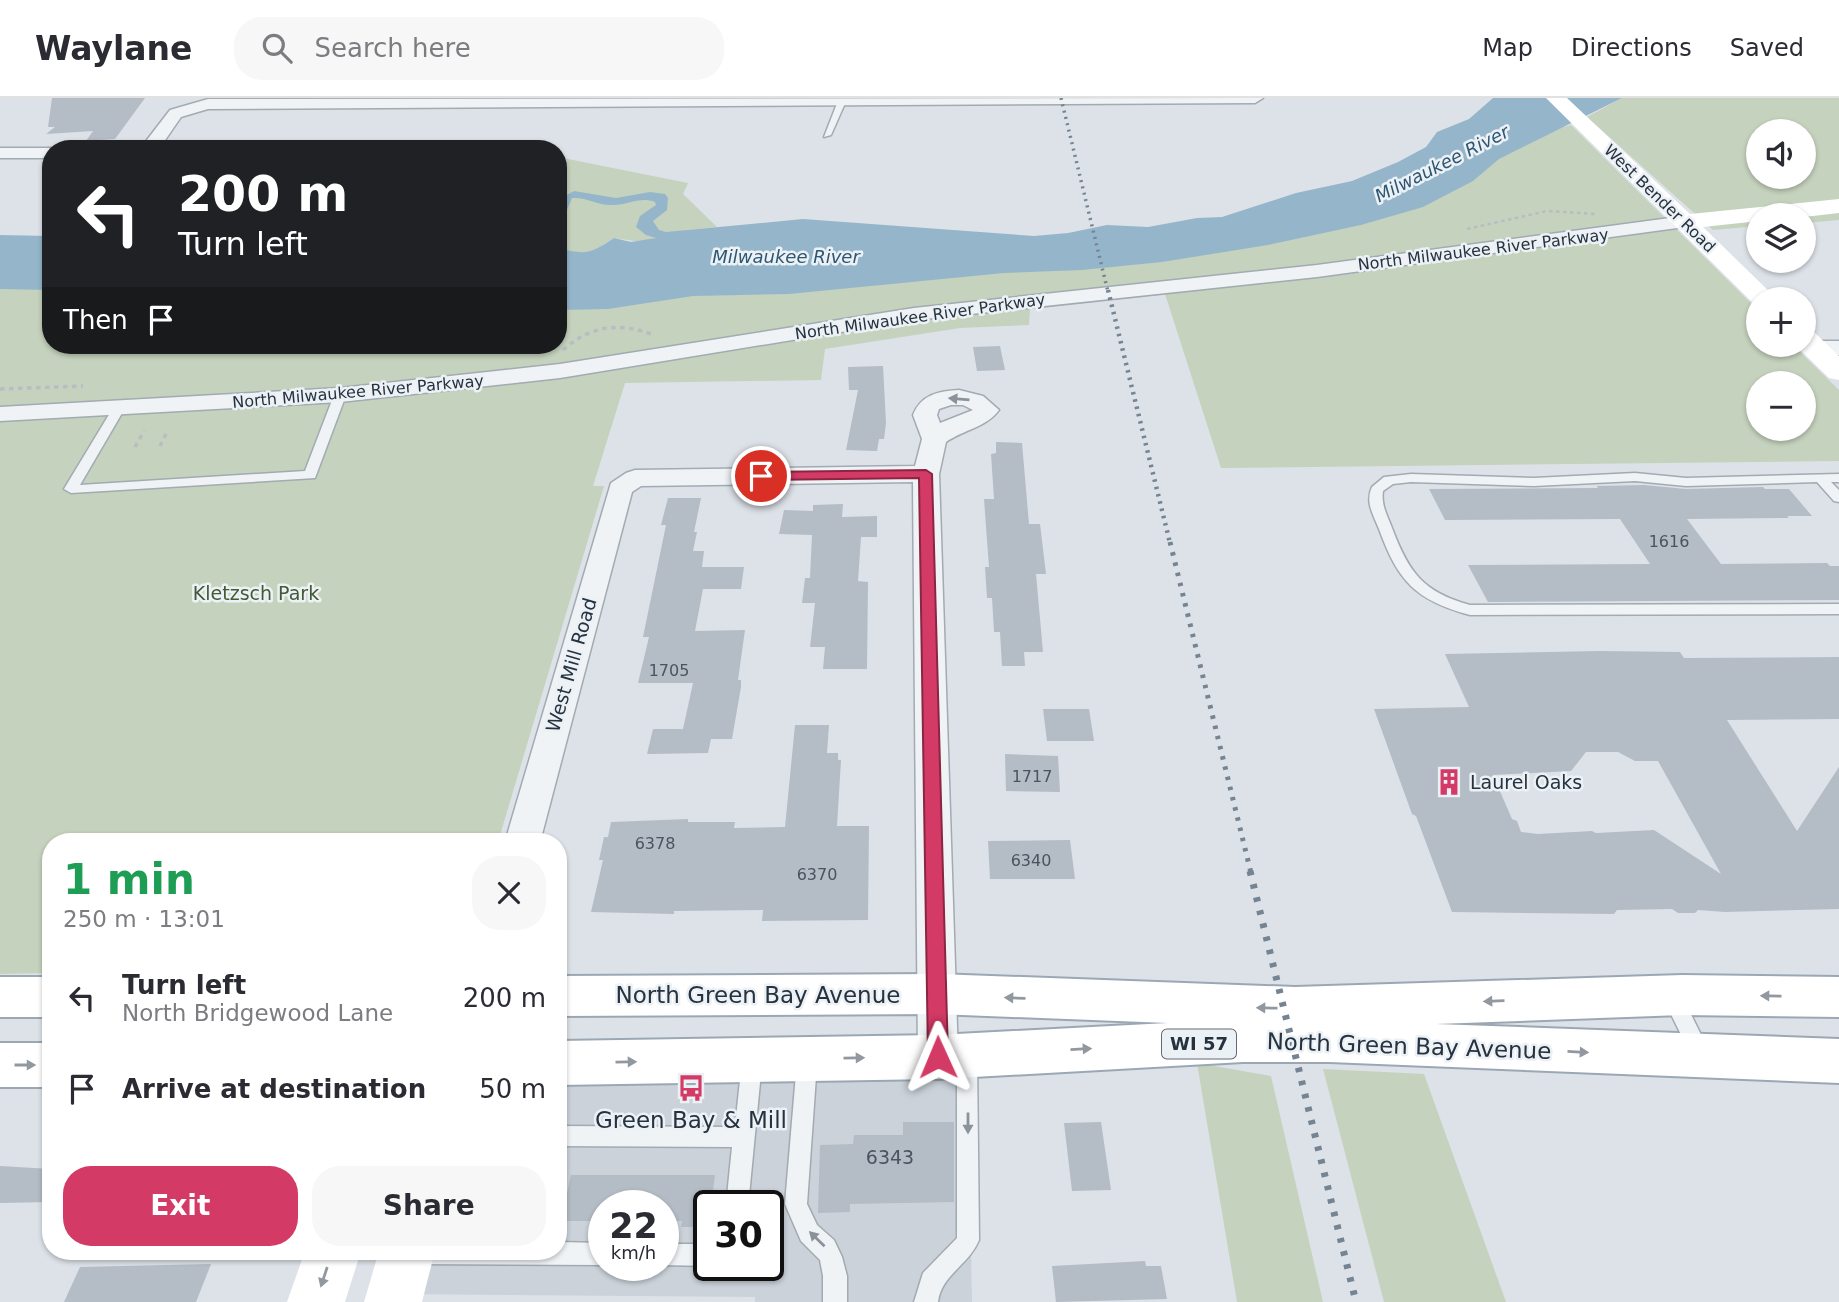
<!DOCTYPE html>
<html lang="en">
<head>
<meta charset="utf-8">
<style>
	:root { --surface:#fff; --page:#f7f7f7; --text:#2b2b33; --muted:#7c7c81; --line:#e1e1e2; --accent:#d43a66 }
	body { margin:0; font-family:"DejaVu Sans",sans-serif; background:var(--page); color:var(--text); height:100vh; display:flex; flex-direction:column; font-size:26px; white-space:nowrap }
	* { box-sizing:border-box; margin:0 }
	p { font-size:23px; color:var(--muted) }
	.icon { flex:none; width:38px; height:38px; fill:none; stroke:currentColor; stroke-width:2; stroke-linecap:round; stroke-linejoin:round }
	.map { position:relative; flex:1; overflow:hidden }
	.drawer { position:absolute; left:42px; top:735px; width:525px; height:427px; display:flex; flex-direction:column; background:var(--surface); border-radius:28px; box-shadow:0 2px 5px #0004 }
	.drawer>* { flex:none }
	.banner { position:absolute; left:42px; top:42px; width:525px; height:214px; border-radius:28px; box-shadow:0 2px 5px #0004; background:#202124; color:#fff; overflow:hidden }
	.tools { position:absolute; left:1746px; top:21px; display:grid; gap:14px }
	.tools a { display:grid; place-items:center; width:70px; height:70px; border-radius:50%; background:var(--surface); box-shadow:0 2px 5px #0004; font-size:35px }
	.speed { position:absolute; left:588px; top:1092px; display:flex; gap:14px; font-size:35px; font-weight:700; text-align:center }
	.speed>* { display:grid; place-content:center; width:91px; height:91px; border-radius:50%; background:var(--surface); box-shadow:0 2px 5px #0004; line-height:1 }
	.speed small { font-size:18px; font-weight:400 }
	.speed .limit { border:4px solid #111; border-radius:10px; background:#fff; color:#111 }
	.pin { position:absolute; display:grid; place-items:center; width:60px; height:60px; color:#fff; margin:-30px; border:4px solid #fff; border-radius:50%; box-shadow:0 2px 7px #0007 }
	.me { position:absolute; width:77px; margin:-38px; rotate:359deg; stroke-linejoin:round; filter:drop-shadow(0 0 5px #0008) }
	.turn { display:flex; align-items:center; gap:24px; height:147px; padding:0 21px; font-size:32px }
	.turn .icon { width:91px; height:91px; stroke-width:2.5 }
	.turn b { display:block; font-size:49px; line-height:60px }
	.then { display:flex; align-items:center; height:66px; padding:0 21px; background:#0003; gap:14px; font-size:26px }
	.round { display:grid; place-items:center; flex:none; width:74px; height:74px; border-radius:28px; background:var(--page) }
	.summary { display:flex; align-items:center; justify-content:space-between; height:119px; padding:0 21px }
	h1 { font-size:42px; font-weight:700; line-height:52px; color:#1e9e55 }
	.primary-button { display:flex; gap:14px; margin-top:auto; padding:14px 21px }
	.primary-button a { flex:1; height:80px; border-radius:28px; background:var(--accent); color:#fff; font-size:28px; font-weight:700; line-height:80px; text-align:center }
	.primary-button a+a { background:var(--page); color:var(--text) }
	ul { padding:0; list-style:none }
	li { display:flex; align-items:center; gap:21px; height:91px; padding:0 21px }
	li div { flex:1 }
	li b { display:block; font-size:26px }
	li em { font-style:normal }
	header { display:flex; align-items:center; gap:42px; box-sizing:border-box; height:98px; padding:0 35px; background:var(--surface); border-bottom:2px solid var(--line) }
	header strong { font-size:33px }
	nav { display:flex; gap:38px; margin-inline-start:auto; font-size:24px }
	.search { width:490px; height:63px; background:var(--page); display:flex; align-items:center; gap:18px; box-sizing:border-box; padding:0 24px; border-radius:28px; color:var(--muted); font-size:26px }
	.map>svg:first-child { display:block }
	.built { fill:#cbd2da; fill-rule:evenodd }
	.green { fill:#c5d2bd; fill-rule:evenodd }
	.water { fill:#95b6ca }
	.building { fill:#b4bcc5; fill-rule:evenodd }
	.lines { fill:none; stroke-linecap:round; stroke-linejoin:round }
	.lane-casing { stroke:#a2aab2; stroke-width:3 }
	.street-casing { stroke:#a2aab2; stroke-width:3 }
	.primary-casing { stroke:#9ba8b4; stroke-width:4 }
	.path-far1 { stroke:#b7bdc3; stroke-width:2.5; stroke-dasharray:3.5 3.5; stroke-linecap:butt }
	.path { stroke:#b7bdc3; stroke-width:3.5; stroke-dasharray:4.5 4.5; stroke-linecap:butt }
	.lane { fill:#f0f3f6; fill-rule:evenodd }
	.street { fill:#f0f3f6; fill-rule:evenodd }
	.secondary { fill:#fff; fill-rule:evenodd }
	.primary { fill:#fff; fill-rule:evenodd }
	.rail-far3 { stroke:#758492; stroke-width:3.5; stroke-dasharray:2 4.5; stroke-linecap:butt }
	.rail-far2 { stroke:#758492; stroke-width:4.5; stroke-dasharray:2.5 5; stroke-linecap:butt }
	.rail-far1 { stroke:#758492; stroke-width:5; stroke-dasharray:3.5 7; stroke-linecap:butt }
	.rail { stroke:#758492; stroke-width:7; stroke-dasharray:4.5 9; stroke-linecap:butt }
	.oneway { fill:#8b929a }
	.oneway2 { fill:#92989f }
	.route { fill:#d43a66; stroke:#8a2642; stroke-width:2 }
	.labels { text-anchor:middle; stroke-width:5; stroke-linejoin:round; paint-order:stroke }
	.far-street-label { font-size:16px; fill:#26323f; stroke:#ecf1f5 }
	.number-label { font-size:16px; fill:#4a5460 }
	.far-water-label { font-size:18px; font-style:italic; fill:#2e5774; stroke:#ecf1f5 }
	.shield { fill:#ecf1f5; stroke:#616b76; stroke-width:2 }
	.shield-label { font-size:18px; font-weight:bold; fill:#26323f }
	.park-label { font-size:19px; fill:#3f5b32; stroke:#ecf1f5 }
	.street-label { font-size:19px; fill:#26323f; stroke:#ecf1f5 }
	.poi-label { font-size:19px; fill:#26323f; stroke:#ecf1f5; text-anchor:start }
	.near-number-label { font-size:19px; fill:#4a5460 }
	.near-street-label { font-size:23px; fill:#26323f; stroke:#ecf1f5 }
	.near-poi-label { font-size:23px; fill:#26323f; stroke:#ecf1f5 }
</style>
</head>
<body>
<header>
<strong>Waylane</strong>
<div class="search"><svg class="icon" aria-label="search" viewBox="0 0 24 24"><circle cx="10" cy="10" r="6"/><path d="M15 15l6 6"/></svg>Search here</div>
<nav><a>Map</a><a>Directions</a><a>Saved</a></nav>
</header>
<div class="map">
<svg width="1839" height="1204" viewBox="0 0 1839 1204">
	<rect width="100%" height="100%" fill="#dde2e8"/>
	<path class="built" d="M967,957L972,1204H755V1199L395,1196L407,1153H558V965ZM604,1108H663V1167H604ZM709,1108H768V1167H709Z"/>
	<g class="green">
		<path d="M1622,0H1839V122L1804,125V117H1759V128L1713,132L1587,19ZM1759,33H1804V79H1759Z"/>
		<path d="M1571,27L1759,213V247H1793L1839,292V363L1221,370L1165,196L1030,211L1029,227L960,230L825,251L821,282L625,285L593,388H604L498,744H51V875L0,876V159L51,164V247H558V181L1163,144ZM1759,285H1804V331H1759Z"/>
		<path d="M558,59L688,85L683,96L717,129L687,132L641,144L614,140C590,156 586,157 558,151Z"/>
		<polygon points="1197,965 1271,978 1323,1204 1237,1204"/>
		<polygon points="1323,971 1424,976 1506,1204 1384,1204"/>
	</g>
	<g class="water">
		<path d="M1493,0H1622L1499,61L1473,83L1423,109L1361,127L1268,147L1162,164L1082,172L1004,175L789,196L693,198L608,211L558,212V150C586,157 590,156 614,140L631,144L656,140L646,137L636,129L640,118L656,107L655,104C639,98 627,108 611,107C596,107 587,99 572,100L558,133V102L574,93L616,100L650,94L665,96L668,100L667,112L653,123L659,132L666,134L803,121L1034,138L1068,135L1107,127L1148,129L1197,120L1222,119L1296,95L1352,83L1398,64L1426,49L1437,34L1469,21Z"/>
		<polygon points="0,137 51,138 51,192 0,191"/>
	</g>
	<g class="building">
		<polygon points="52,0 145,0 115,41 86,43 93,33 46,36 55,29 48,29"/>
		<polygon points="1000,248 1005,272 977,273 973,249"/>
		<polygon points="883,268 886,325 884,341 879,341 877,353 846,352 858,292 849,292 848,269"/>
		<polygon points="996,344 1022,345 1029,426 1040,426 1046,476 1036,476 1043,554 1024,554 1025,568 1002,568 1000,534 994,534 992,500 987,500 985,469 989,469 984,401 994,401 991,356 996,355"/>
		<polygon points="1644,387 1686,391 1763,389 1765,391 1789,391 1812,418 1787,418 1789,420 1687,421 1721,466 1827,465 1830,468 1839,468 1839,502 1488,504 1468,467 1650,466 1620,421 1445,422 1429,391 1598,390 1597,388"/>
		<polygon points="668,400 701,400 694,434 697,434 693,453 704,453 702,469 744,469 741,491 703,491 695,533 745,532 738,582 741,582 741,589 732,641 711,641 708,655 647,656 653,631 683,631 693,585 638,585 649,539 643,539 666,427 661,427"/>
		<polygon points="843,406 842,419 877,418 877,439 861,439 858,483 868,484 867,571 823,571 825,549 810,549 815,505 802,505 805,480 810,480 812,437 779,436 784,412 813,413 813,407"/>
		<path d="M1600,553L1680,554L1684,560L1839,559V621L1727,622L1797,733L1839,669V811L1725,814L1698,812L1695,815H1678L1672,811L1617,812L1614,816L1452,814L1416,718L1412,716L1374,611L1469,609L1445,556ZM1586,654H1618L1635,663H1658L1721,776L1654,732L1596,735L1592,733L1538,736L1521,734L1517,723L1512,721L1493,677L1571,673Z"/>
		<polygon points="1043,611 1089,611 1094,643 1047,643"/>
		<polygon points="795,627 829,627 827,655 838,655 838,662 841,662 837,728 869,728 868,822 762,823 763,812 674,813 674,816 591,814 603,762 599,762 604,739 608,739 611,724 688,721 688,724 735,724 734,730 785,729"/>
		<polygon points="1005,656 1058,658 1060,694 1006,693"/>
		<polygon points="1070,742 1075,781 990,781 988,743"/>
		<polygon points="903,1024 954,1024 954,1104 850,1106 850,1114 818,1115 820,1047 853,1046 854,1037 903,1037"/>
		<polygon points="1101,1024 1111,1092 1072,1093 1064,1025"/>
		<polygon points="0,1068 51,1071 51,1104 0,1105"/>
		<polygon points="571,1077 715,1077 711,1108 709,1108 709,1129 681,1129 682,1123 663,1123 663,1108 604,1108 604,1123 561,1123"/>
		<polygon points="1145,1163 1146,1168 1161,1168 1167,1201 1056,1204 1052,1168"/>
		<polygon points="211,1166 196,1204 64,1204 80,1169"/>
	</g>
	<g class="lines">
		<defs>
			<g id="lane">
				<polygon points="842,1 846,3 831,37 824,39 838,3"/>
				<polygon points="340,293 346,297 315,380 71,395 64,391 113,310 119,306 125,310 80,387 305,373 334,297"/>
				<path d="M1635,375L1686,380L1839,376V384H1831L1839,392V404L1834,403L1817,384L1686,388L1635,383L1534,388L1411,384L1393,386L1383,393C1381,407 1387,417 1392,430C1409,475 1423,494 1470,507L1839,506V516L1470,517C1415,502 1398,483 1379,431C1373,416 1365,404 1372,389L1384,379L1411,376L1534,380Z"/>
				<polygon points="1673,892 1680,894 1707,949 1710,955 1707,961 1700,964 1693,961 1663,900 1666,894"/>
				<path d="M967,951L974,954L977,960L979,1142C969,1167 941,1177 938,1204H914L923,1175L957,1140V960L960,954Z"/>
				<polygon points="752,955 759,958 762,964 748,1108 726,1108 732,1049 558,1048 558,1028 735,1029 742,964 745,958"/>
				<polygon points="807,955 814,958 817,964 807,1106 817,1127 834,1142 842,1159 847,1178 847,1204 823,1204 823,1178 820,1162 801,1143 785,1106 797,964 800,958"/>
				<polygon points="558,1144 604,1145 604,1167 413,1166 405,1163 402,1155 558,1153"/>
				<polygon points="663,1146 709,1146 709,1167 712,1167 709,1168 660,1167 663,1167"/>
			</g>
			<g id="street">
				<polygon points="1263,0 1255,5 208,11 181,19 159,51 140,51 170,12 208,1"/>
				<polygon points="0,50 51,50 55,51 51,51 51,60 0,60"/>
				<polygon points="1685,118 1695,124 1692,128 1317,179 914,222 560,280 340,304 0,323 0,309 340,290 560,266 914,210 1317,167"/>
				<polygon points="1814,243 1839,243 1839,257 1806,255 1803,250 1806,245"/>
				<path d="M959,292L983,298L999,312C987,329 963,332 946,344L939,376L958,959L952,972L938,977L924,972L918,959L913,384L641,388L632,394L540,744H505L611,385L626,375L635,372L915,368L922,341L913,317C921,297 938,293 959,292ZM951,307H963L973,312L940,325L937,317L939,311Z"/>
			</g>
			<g id="primary">
				<polygon points="937,876 1295,889 1682,877 1839,879 1839,919 1682,917 1436,926 1839,941 1839,985 1329,964 1243,964 938,981 558,987 558,943 938,937 1168,925 937,916 558,918 558,878"/>
				<rect x="0" y="879" width="51" height="40"/>
				<rect x="0" y="945" width="51" height="44"/>
			</g>
		</defs>
		<use href="#lane" class="lane-casing"/>
		<use href="#street" class="street-casing"/>
		<use href="#primary" class="primary-casing"/>
		<polyline class="path-far1" points="1467,131 1547,113 1596,116"/>
		<g class="path">
			<path d="M563,252C591,227 619,224 654,237"/>
			<polyline points="0,291 83,288"/>
			<polyline points="160,348 168,332"/>
			<polyline points="135,349 144,333"/>
		</g>
		<use href="#lane" class="lane"/>
		<use href="#street" class="street"/>
		<g class="secondary">
			<polygon points="1546,0 1567,0 1690,116 1839,101 1839,115 1804,119 1759,117 1759,123 1703,129 1777,201 1759,201 1759,207 1755,207"/>
			<polygon points="1804,232 1814,234 1839,258 1839,282 1829,280 1795,247 1804,247"/>
			<polygon points="305,1153 361,1153 345,1204 287,1204"/>
			<polygon points="379,1153 435,1153 422,1204 364,1204"/>
		</g>
		<use href="#primary" class="primary"/>
		<polyline class="rail-far3" points="1061,0 1108,194"/>
		<polyline class="rail-far2" points="1108,192 1170,445"/>
		<polyline class="rail-far1" points="1170,444 1251,775"/>
		<polyline class="rail" points="1250,773 1356,1204"/>
	</g>
	<defs><path id="oneway-solid" d="M-6-.8H1V-3.2L6.5 0L1 3.2V.8H-6Z" transform="scale(1.75)"/></defs>
	<g class="oneway">
		<use href="#oneway-solid" transform="translate(959 301) rotate(-175)"/>
		<use href="#oneway-solid" transform="translate(968 1025) rotate(90)"/>
		<use href="#oneway-solid" transform="translate(817 1141) rotate(-136)"/>
	</g>
	<g class="oneway2">
		<use href="#oneway-solid" transform="translate(1771 898) rotate(-179)"/>
		<use href="#oneway-solid" transform="translate(1015 900) rotate(-178)"/>
		<use href="#oneway-solid" transform="translate(1494 903) rotate(178)"/>
		<use href="#oneway-solid" transform="translate(1267 910) rotate(-179)"/>
		<use href="#oneway-solid" transform="translate(1081 951) rotate(-3)"/>
		<use href="#oneway-solid" transform="translate(1578 954) rotate(3)"/>
		<use href="#oneway-solid" transform="translate(854 960) rotate(-1)"/>
		<use href="#oneway-solid" transform="translate(626 964) rotate(-1)"/>
		<use href="#oneway-solid" transform="translate(25 967)"/>
		<use href="#oneway-solid" transform="translate(324 1179) rotate(108)"/>
	</g>
	<polygon class="route" points="926,372 932,376 948,959 945,965 938,968 931,965 928,959 919,380 761,382 755,378 761,374"/>
	<defs>
		<symbol id="building-bare" viewBox="-9 -9 18 18"><path d="M-4-6H4V6H1V3H-1V6H-4ZM-2.5-4.3h1.7v1.8h-1.7ZM.8-4.3h1.7v1.8H.8ZM-2.5-1h1.7V.8h-1.7ZM.8-1h1.7V.8H.8Z" fill="#d43a66" stroke="#ecf1f5" stroke-width="2.5" paint-order="stroke"/></symbol>
		<symbol id="bus-bare" viewBox="-9 -9 18 18"><path d="M-5-6H5V4H4V6H2V4H-2V6H-4V4H-5ZM-3.5-4V0h7V-4ZM-3.5 1.2v1.5H-2V1.2ZM2 1.2v1.5H3.5V1.2Z" fill="#d43a66" stroke="#ecf1f5" stroke-width="2.5" paint-order="stroke"/></symbol>
	</defs>
	<g fill-rule="evenodd">
		<use href="#building-bare" x="1430" y="665" width="38" height="38"/>
		<use href="#bus-bare" x="672" y="971" width="38" height="38"/>
	</g>
	<g class="labels">
		<g class="far-street-label">
			<text transform="translate(1660 100) rotate(44)" y="6">West Bender Road</text>
			<text transform="translate(1483 151) rotate(-7)" y="6">North Milwaukee River Parkway</text>
			<text transform="translate(920 218) rotate(-8)" y="6">North Milwaukee River Parkway</text>
			<text transform="translate(358 293) rotate(-5)" y="6">North Milwaukee River Parkway</text>
		</g>
		<g class="number-label">
			<text x="1669" y="449">1616</text>
			<text x="669" y="578">1705</text>
			<text x="1032" y="684">1717</text>
			<text x="655" y="751">6378</text>
			<text x="1031" y="768">6340</text>
			<text x="817" y="782">6370</text>
		</g>
		<g class="far-water-label">
			<text transform="translate(1442 66) rotate(-27)" y="6">Milwaukee River</text>
			<text x="786" y="165">Milwaukee River</text>
		</g>
		<rect class="shield" x="1162" y="931.5" width="74" height="29" rx="5"/>
		<g class="shield-label">
			<text x="1199" y="952">WI 57</text>
		</g>
		<g class="park-label">
			<text x="256" y="502">Kletzsch Park</text>
		</g>
		<g class="street-label">
			<text transform="translate(571 567) rotate(-74)" y="7">West Mill Road</text>
		</g>
		<g class="poi-label">
			<text x="1470" y="691">Laurel Oaks</text>
		</g>
		<g class="near-number-label">
			<text x="890" y="1066">6343</text>
		</g>
		<g class="near-street-label">
			<text x="758" y="905">North Green Bay Avenue</text>
			<text transform="translate(1409 948) rotate(2)" y="8">North Green Bay Avenue</text>
		</g>
		<g class="near-poi-label">
			<text x="691" y="1030">Green Bay &amp; Mill</text>
		</g>
	</g>
</svg>
<div class="tools">
<a><svg class="icon" aria-label="sound" viewBox="0 0 24 24"><path d="M4 9h4l5-4v14l-5-4H4zM17 9q2 3 0 6"/></svg></a>
<a><svg class="icon" aria-label="layers" viewBox="0 0 24 24"><path d="M12 4l9 5-9 5-9-5zM3 14l9 5 9-5"/></svg></a>
<a>+</a>
<a>−</a>
</div>
<div class="speed"><div>22<small>km/h</small></div><div class="limit">30</div></div>
<div class="pin" style="left:761px;top:378px;background:#d93025"><svg class="icon" aria-label="arrive" viewBox="0 0 24 24"><path d="M6 21V4h12l-3 4 3 4H6"/></svg></div>
<svg class="me" style="left:938px;top:959px" viewBox="-20 -20 40 40"><path d="M0-17L14 15 0 8-14 15z" fill="#d43a66" stroke="#fff" stroke-width="4"/></svg>
<div class="banner">
<div class="turn"><svg class="icon" aria-label="left" viewBox="0 0 24 24"><path d="M17 20v-9H6M10 6l-5 5 5 5"/></svg><div><b>200 m</b>Turn left</div></div>
<div class="then">Then<svg class="icon" aria-label="arrive" viewBox="0 0 24 24"><path d="M6 21V4h12l-3 4 3 4H6"/></svg></div>
</div>
<section class="drawer">
<div class="summary"><div><h1>1 min</h1><p>250 m · 13:01</p></div><a class="round"><svg class="icon" aria-label="close" viewBox="0 0 24 24"><path d="M6 6l12 12M18 6L6 18"/></svg></a></div>
<ul>
<li><svg class="icon" aria-label="left" viewBox="0 0 24 24"><path d="M17 20v-9H6M10 6l-5 5 5 5"/></svg><div><b>Turn left</b><p>North Bridgewood Lane</p></div><em>200 m</em></li>
<li><svg class="icon" aria-label="arrive" viewBox="0 0 24 24"><path d="M6 21V4h12l-3 4 3 4H6"/></svg><div><b>Arrive at destination</b></div><em>50 m</em></li>
</ul>
<div class="primary-button"><a>Exit</a><a>Share</a></div>
</section>
</div>
</body>
</html>
